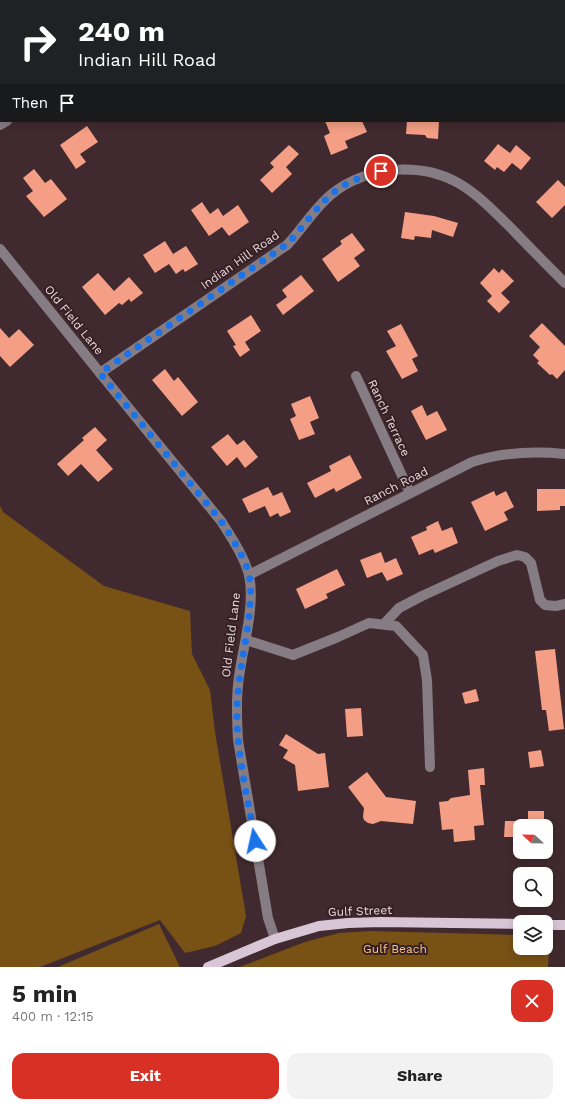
<!DOCTYPE html>
<html lang="en">
<head>
<meta charset="utf-8">
<style>
	:root { --surface:#fff; --page:#f2f2f2; --text:#222; --muted:#767676; --accent:#d93025 }
	body { margin:0; font-family:"Work Sans",sans-serif; background:var(--page); color:var(--text); height:100vh; display:flex; flex-direction:column; font-size:15px; white-space:nowrap }
	* { box-sizing:border-box; margin:0 }
	p { font-size:13px; color:var(--muted) }
	.icon { flex:none; width:22px; height:22px; fill:none; stroke:currentColor; stroke-width:2; stroke-linecap:round; stroke-linejoin:round }
	.map { position:relative; height:967px; overflow:hidden }
	.panel { display:flex; flex-direction:column; background:var(--surface); flex:1 }
	.panel>* { flex:none }
	.guide { position:absolute; left:0px; top:0px; width:565px; height:122px; box-shadow:0 2px 10px #0003; background:#202124; color:#fff; overflow:hidden }
	.needle { width:26px; rotate:292deg }
	.buttons { position:absolute; left:513px; top:819px; display:grid; gap:8px }
	.buttons a { display:grid; place-items:center; width:40px; height:40px; border-radius:8px; background:var(--surface); box-shadow:0 2px 10px #0003; font-size:20px }
	.pin { position:absolute; display:grid; place-items:center; width:34px; height:34px; color:#fff; margin:-17px; border:2px solid #fff; border-radius:50%; box-shadow:0 1px 4px #0007 }
	.me { position:absolute; width:44px; margin:-22px; rotate:350deg; stroke-linejoin:round; filter:drop-shadow(0 0 3px #0008) }
	.turn { display:flex; align-items:center; gap:14px; height:84px; padding:0 12px; font-size:18px }
	.turn .icon { width:52px; height:52px; stroke-width:2.5 }
	.turn b { display:block; font-size:28px; line-height:34px }
	.then { display:flex; align-items:center; height:38px; padding:0 12px; background:#0003; gap:8px; font-size:15px }
	.round { display:grid; place-items:center; flex:none; width:42px; height:42px; border-radius:12px; background:var(--page) }
	.summary { display:flex; align-items:center; justify-content:space-between; height:68px; padding:0 12px }
	h1 { font-size:24px; font-weight:700; line-height:30px }
	.action { display:flex; gap:8px; margin-top:auto; padding:8px 12px }
	.action a { flex:1; height:46px; border-radius:12px; background:var(--accent); color:#fff; font-size:16px; font-weight:700; line-height:46px; text-align:center }
	.action a+a { background:var(--page); color:var(--text) }
	.map>svg:first-child { display:block }
	.green { fill:#785115 }
	.building { fill:#f49f85 }
	.lines { fill:none; stroke-linecap:round; stroke-linejoin:round }
	.minor { stroke:#857c84; stroke-width:10 }
	.major { stroke:#d8c6d6; stroke-width:10 }
	.route { stroke:#1a73e8; stroke-width:7; stroke-dasharray:0 12.6 }
	.labels { text-anchor:middle; stroke-width:4; stroke-linejoin:round; paint-order:stroke }
	.street-label { font-size:12px; fill:#e8d8dc; stroke:#362025 }
	.park-label { font-size:12px; fill:#fbc37a; stroke:#362025 }
</style>
</head>
<body>
<div class="map">
<svg width="565" height="967" viewBox="0 0 565 967">
	<rect width="100%" height="100%" fill="#412a2f"/>
	<g class="green">
		<polygon points="0,506 3,512 104,586 190,611 192,654 210,690 215,732 246,916 241,933 215,946 185,953 160,920 40,967 0,967"/>
		<polygon points="159,924 180,967 58,967"/>
		<polygon points="371,931 520,935 520,948 546,948 546,935 550,935 548,967 240,967 305,942 339,933"/>
	</g>
	<g class="building">
		<polygon points="325,121 362,121 367,132 345,141 348,148 331,155 324,136 330,133"/>
		<polygon points="407,121 439,121 438,139 427,138 425,135 406,134"/>
		<polygon points="87,126 98,142 80,154 86,162 76,169 60,145"/>
		<polygon points="498,144 510,153 516,145 531,158 521,170 512,163 504,172 497,167 495,170 484,161"/>
		<polygon points="289,145 299,154 286,167 292,174 272,193 260,180 274,167 270,163"/>
		<polygon points="34,169 45,183 51,179 67,199 44,217 26,196 33,191 23,178"/>
		<polygon points="558,180 565,187 565,205 552,218 536,202"/>
		<polygon points="202,202 210,214 218,208 223,216 238,205 249,222 229,236 222,227 209,236 191,210"/>
		<polygon points="405,212 434,216 458,223 453,237 432,230 431,238 415,236 414,240 401,238"/>
		<polygon points="352,233 365,250 354,258 360,266 338,282 322,259 342,244 340,241"/>
		<polygon points="165,241 173,254 186,246 198,264 185,272 183,269 176,274 169,264 155,273 143,255"/>
		<polygon points="494,268 499,273 502,269 514,281 501,293 510,302 499,313 487,301 492,296 480,283"/>
		<polygon points="98,273 114,291 129,277 143,293 131,302 129,299 122,305 119,303 105,315 82,287"/>
		<polygon points="301,275 314,291 283,315 276,305 287,297 282,290"/>
		<polygon points="251,315 261,331 245,342 250,350 240,357 233,346 236,345 227,331"/>
		<polygon points="542,323 565,346 565,370 557,379 552,374 550,375 537,363 539,361 533,355 540,347 529,336"/>
		<polygon points="401,324 418,356 412,359 418,371 402,379 386,351 396,346 387,331"/>
		<polygon points="0,328 9,338 19,329 34,345 10,367 0,356"/>
		<polygon points="165,369 174,381 178,377 198,402 182,416 152,380"/>
		<polygon points="310,396 319,418 310,422 315,434 299,440 290,419 296,416 291,404"/>
		<polygon points="422,405 427,416 437,411 447,430 426,440 411,411"/>
		<polygon points="95,427 107,440 96,450 113,469 98,482 81,464 68,476 57,464 84,440 82,438"/>
		<polygon points="228,434 237,445 244,440 258,457 245,468 237,457 227,466 211,447"/>
		<polygon points="350,455 362,478 336,492 334,488 315,498 307,483 331,471 329,466"/>
		<polygon points="268,487 273,496 282,492 291,512 280,517 278,513 270,517 265,506 249,513 242,499"/>
		<polygon points="537,489 565,489 565,506 560,506 560,510 537,511"/>
		<polygon points="494,491 496,496 506,491 514,507 504,512 508,520 485,531 471,502"/>
		<polygon points="438,521 442,531 452,527 458,543 435,553 433,549 419,555 411,537 427,530 426,527"/>
		<polygon points="381,552 385,563 396,558 403,574 387,581 382,572 367,578 360,560"/>
		<polygon points="337,569 345,585 326,594 328,598 305,609 296,589"/>
		<polygon points="555,649 564,729 549,731 546,710 542,710 535,651"/>
		<polygon points="476,689 479,701 465,704 462,693"/>
		<polygon points="361,708 363,736 347,737 345,709"/>
		<polygon points="286,734 318,754 325,753 329,787 298,791 295,765 283,758 288,750 279,745"/>
		<polygon points="541,750 544,766 530,768 528,752"/>
		<polygon points="484,768 485,785 480,785 484,825 474,826 475,840 454,842 453,829 442,830 439,802 448,801 451,798 470,795 468,770"/>
		<polygon points="367,772 386,797 416,801 413,824 381,821 373,824 368,823 364,820 363,817 364,808 348,787"/>
		<polygon points="528,811 544,811 544,823 541,823 541,826 528,826"/>
		<polygon points="505,821 520,821 520,837 504,837"/>
	</g>
	<g class="lines">
		<g class="minor">
			<polyline points="56,0 57,1"/>
			<polyline points="0,125 7,121"/>
			<path d="M0,249L100,373L221,521C231,537 244,556 249,575C256,608 241,652 238,685C236,703 237,722 238,740L268,918L275,939"/>
			<path d="M100,373L287,245C303,228 315,207 333,193C349,180 372,172 392,170C449,165 475,192 512,229C529,247 547,265 565,283"/>
			<polyline points="356,376 410,493"/>
			<path d="M249,575L472,462C502,452 533,451 565,454"/>
			<polyline points="384,624 399,608 422,596 498,561 517,555 525,557 531,563 540,600 545,605 556,606 565,604"/>
			<polyline points="246,640 293,655 338,637 369,623 396,626 423,655 427,680 430,767"/>
		</g>
		<g class="major">
			<polyline points="546,925 565,925"/>
			<polyline points="208,967 275,939 319,926 348,923 380,922 520,924"/>
		</g>
	</g>
	<g class="lines">
		<path class="route" d="M255,841C248,799 237,757 237,714C237,681 245,650 249,617C250,604 252,588 249,575C244,555 231,537 221,521L100,373L287,244C303,228 315,208 333,193C346,182 364,176 381,171"/>
	</g>
	<g class="labels">
		<g class="street-label">
			<text transform="translate(240 260) rotate(-35)" y="4">Indian Hill Road</text>
			<text transform="translate(74 320) rotate(51)" y="4">Old Field Lane</text>
			<text transform="translate(389 418) rotate(65)" y="4">Ranch Terrace</text>
			<text transform="translate(396 486) rotate(-27)" y="4">Ranch Road</text>
			<text transform="translate(231 635) rotate(-83)" y="4">Old Field Lane</text>
			<text transform="translate(360 911) rotate(-2)" y="4">Gulf Street</text>
		</g>
		<g class="park-label">
			<text x="395" y="953">Gulf Beach</text>
		</g>
	</g>
</svg>
<div class="buttons">
<a><svg class="needle" viewBox="-14 -14 28 28"><path d="M0-13l5 13h-10z" fill="#e53935"/><path d="M0 13l5-13h-10z" fill="#767676"/></svg></a>
<a><svg class="icon" aria-label="search" viewBox="0 0 24 24"><circle cx="10" cy="10" r="6"/><path d="M15 15l6 6"/></svg></a>
<a><svg class="icon" aria-label="layers" viewBox="0 0 24 24"><path d="M12 4l9 5-9 5-9-5zM3 14l9 5 9-5"/></svg></a>
</div>
<div class="pin" style="left:381px;top:171px;background:#d93025"><svg class="icon" aria-label="arrive" viewBox="0 0 24 24"><path d="M6 21V4h12l-3 4 3 4H6"/></svg></div>
<svg class="me" style="left:255px;top:841px" viewBox="-20 -20 40 40"><circle r="19" fill="#fff"/><path d="M0-13L10 11 0 6-10 11z" fill="#1a73e8"/></svg>
<div class="guide">
<div class="turn"><svg class="icon" aria-label="right" viewBox="0 0 24 24"><path d="M7 20v-9h11M14 6l5 5-5 5"/></svg><div><b>240 m</b>Indian Hill Road</div></div>
<div class="then">Then<svg class="icon" aria-label="arrive" viewBox="0 0 24 24"><path d="M6 21V4h12l-3 4 3 4H6"/></svg></div>
</div>
</div>
<section class="panel">
<div class="summary"><div><h1>5 min</h1><p>400 m · 12:15</p></div><a class="round" style="background:#d93025;color:#fff"><svg class="icon" aria-label="close" viewBox="0 0 24 24"><path d="M6 6l12 12M18 6L6 18"/></svg></a></div>
<div class="action"><a>Exit</a><a>Share</a></div>
</section>
</body>
</html>
